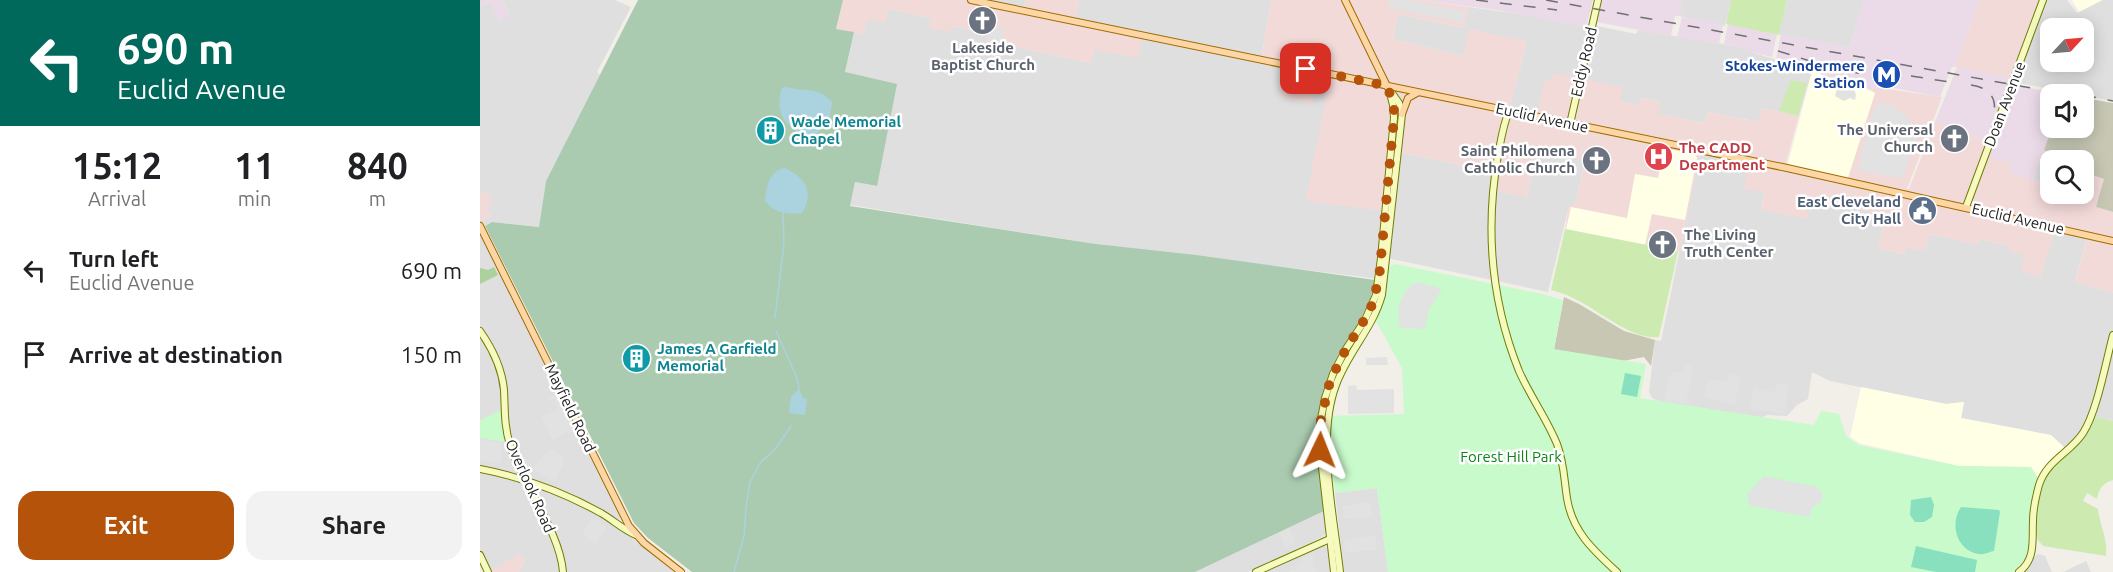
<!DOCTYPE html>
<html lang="en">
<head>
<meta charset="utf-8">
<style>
	:root { --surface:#fff; --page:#f2f2f2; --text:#202124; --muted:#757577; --accent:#b45309 }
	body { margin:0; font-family:Ubuntu,sans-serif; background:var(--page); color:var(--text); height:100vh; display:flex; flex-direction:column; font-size:22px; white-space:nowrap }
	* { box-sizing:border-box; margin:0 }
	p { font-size:20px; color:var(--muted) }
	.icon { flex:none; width:33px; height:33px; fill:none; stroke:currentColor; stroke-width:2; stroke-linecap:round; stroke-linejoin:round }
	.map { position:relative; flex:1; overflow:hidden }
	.side { display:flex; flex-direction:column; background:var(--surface); width:480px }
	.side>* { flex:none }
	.guide { background:#00695c; color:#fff; overflow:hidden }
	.needle { width:39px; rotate:64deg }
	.fabs { position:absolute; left:1560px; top:18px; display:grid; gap:12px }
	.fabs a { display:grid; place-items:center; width:54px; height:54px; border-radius:12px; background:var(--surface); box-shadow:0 3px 15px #0003; font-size:30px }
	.pin { position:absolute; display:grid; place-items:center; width:51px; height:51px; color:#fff; margin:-26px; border-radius:12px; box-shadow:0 3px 9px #0006 }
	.me { position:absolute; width:66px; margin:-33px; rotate:2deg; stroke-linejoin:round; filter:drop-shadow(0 0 4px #0008) }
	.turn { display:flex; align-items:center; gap:21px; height:126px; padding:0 18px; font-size:27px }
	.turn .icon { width:78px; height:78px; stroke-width:2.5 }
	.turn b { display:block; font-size:42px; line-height:51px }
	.eta { display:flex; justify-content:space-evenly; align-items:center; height:102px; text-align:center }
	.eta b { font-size:36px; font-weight:600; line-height:42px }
	.primary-button { display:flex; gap:12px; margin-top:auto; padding:12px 18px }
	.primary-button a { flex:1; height:69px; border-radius:18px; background:var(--accent); color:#fff; font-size:24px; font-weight:600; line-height:69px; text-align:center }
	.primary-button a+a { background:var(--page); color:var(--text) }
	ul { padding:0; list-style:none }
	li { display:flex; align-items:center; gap:18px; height:84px; padding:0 18px }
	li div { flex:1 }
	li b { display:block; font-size:22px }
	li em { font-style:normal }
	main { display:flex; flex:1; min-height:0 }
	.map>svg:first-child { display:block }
	.residential { fill:#e0dfdf; fill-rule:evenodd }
	.commercial { fill:#f2dad9 }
	.industrial { fill:#ebdbe8 }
	.education { fill:#ffffe5 }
	.construction { fill:#c7c7b4 }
	.grass { fill:#cdebb0 }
	.forest { fill:#add19e }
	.cemetery { fill:#aacbaf }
	.park { fill:#c8facc }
	.pitch { fill:#88e0be }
	.parking { fill:#e2e2e2 }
	.water { fill:#aad3df }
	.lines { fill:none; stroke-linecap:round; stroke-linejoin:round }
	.stream { stroke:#aad3df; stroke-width:1.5 }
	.secondary-casing { stroke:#707d05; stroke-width:8 }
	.primary-casing { stroke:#a06b00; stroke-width:8 }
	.secondary { stroke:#f7fabf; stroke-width:6 }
	.primary { stroke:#fcd6a4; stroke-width:6 }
	.rail { stroke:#707070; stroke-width:1.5; stroke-dasharray:12 12; stroke-linecap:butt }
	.route { stroke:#b45309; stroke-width:10; stroke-dasharray:0 18 }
	.labels { text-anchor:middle; stroke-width:5; stroke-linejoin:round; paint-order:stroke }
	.worship-label { font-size:15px; font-weight:bold; fill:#5b616d; stroke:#fff; text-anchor:end }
	.street-label { font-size:15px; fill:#222; stroke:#fff }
	.transit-label { font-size:15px; font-weight:bold; fill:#164399; stroke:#fff; text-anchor:end }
	.culture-label { font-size:15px; font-weight:bold; fill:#0d838f; stroke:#fff; text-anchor:start }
	.health-label { font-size:15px; font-weight:bold; fill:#be3a42; stroke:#fff; text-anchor:start }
	.service-label { font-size:15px; font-weight:bold; fill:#4e5e75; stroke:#fff; text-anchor:end }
	.park-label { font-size:15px; fill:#0c8416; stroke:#fff }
</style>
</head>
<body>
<main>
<section class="side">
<div class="guide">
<div class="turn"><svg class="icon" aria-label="left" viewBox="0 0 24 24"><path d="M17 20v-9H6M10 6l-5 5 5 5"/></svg><div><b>690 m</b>Euclid Avenue</div></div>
</div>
<div class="eta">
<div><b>15:12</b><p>Arrival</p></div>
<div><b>11</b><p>min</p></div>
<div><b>840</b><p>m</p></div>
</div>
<ul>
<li><svg class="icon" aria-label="left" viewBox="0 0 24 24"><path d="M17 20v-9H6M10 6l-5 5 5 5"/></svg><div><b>Turn left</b><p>Euclid Avenue</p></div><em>690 m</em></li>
<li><svg class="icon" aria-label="arrive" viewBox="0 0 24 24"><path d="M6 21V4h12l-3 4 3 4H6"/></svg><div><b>Arrive at destination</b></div><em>150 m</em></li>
</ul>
<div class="primary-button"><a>Exit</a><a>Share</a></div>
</section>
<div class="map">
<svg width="1633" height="572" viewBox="0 0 1633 572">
	<rect width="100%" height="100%" fill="#f2efe9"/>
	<g class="residential">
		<polygon points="22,0 135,0 151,7 117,72 120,75 66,181 59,227 12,222 1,228 0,226 0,221 11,216 0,193 0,7 10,2 30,16"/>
		<polygon points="491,0 546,0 544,11"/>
		<polygon points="599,0 791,0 781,60 852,73 828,200 905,211 899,279 616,244 370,205 375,182 396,186 365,73 374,32 383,34 387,19 408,9 451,18 450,28 471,26 509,33 506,49 526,45 611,63 614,50 595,22"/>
		<polygon points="1203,0 1251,0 1245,26 1199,16"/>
		<polygon points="1307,0 1384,0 1370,47 1299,35"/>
		<path d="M1563,0H1587L1597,13L1623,0H1633V101L1533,82ZM1570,28H1604V62H1570Z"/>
		<polygon points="989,7 1054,16 1106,27 1117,26 1156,34 1158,30 1244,44 1271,50 1271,52 1332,71 1319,116 1282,108 1279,122 1228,112 1225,123 1177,114 1180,102 1161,98 1159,105 1140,101 1057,117 1029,111 1047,41 983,56 913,39 918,14 984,28"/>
		<polygon points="1564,150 1583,156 1582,160 1570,160 1570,186 1553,180"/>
		<polygon points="1220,151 1269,161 1284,192 1281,210 1330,201 1405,214 1398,249 1424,254 1426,247 1449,234 1497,244 1499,239 1530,246 1545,255 1560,277 1576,227 1608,235 1595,281 1633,293 1633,421 1611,416 1605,430 1587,450 1571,435 1481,418 1484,402 1466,404 1413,394 1350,381 1332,372 1328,399 1317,405 1307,416 1287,415 1281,418 1185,404 1172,398 1169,392 1175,340 1181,341"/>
		<polygon points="917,152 1015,172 1047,197 1056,152 1105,159 1095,206 1089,206 1068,292 907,258"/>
		<polygon points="0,232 141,517 136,525 194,572 39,572 45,560 40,555 11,570 0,548"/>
		<polygon points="897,488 908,572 864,572 855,493"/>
		<polygon points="844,511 846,532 844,536 768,572 715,572"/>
		<polygon points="844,545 848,549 851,572 784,572"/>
		<polygon points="1558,554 1565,556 1572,572 1544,572 1552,559"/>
		<polygon points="1606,561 1611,572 1583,572"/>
	</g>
	<g class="commercial">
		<polygon points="363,0 491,0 544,11 546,0 599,0 595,22 663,36 658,58 614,50 611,63 526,45 524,52 506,49 508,33 471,26 470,32 449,28 451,18 408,9 405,22 387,19 384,34 356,29"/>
		<polygon points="791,0 940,0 989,7 985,28 918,14 913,39 983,56 989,29 1047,41 1029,111 1057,117 1064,82 1070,79 1074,73 1143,87 1140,101 1158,105 1160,98 1180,102 1178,114 1225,123 1228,112 1278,122 1282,108 1319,116 1306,163 1368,176 1395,93 1391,90 1393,87 1462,97 1427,189 1429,189 1455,122 1508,141 1532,165 1530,172 1570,186 1570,194 1604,194 1604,172 1624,179 1616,207 1633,212 1633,293 1595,282 1608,236 1576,228 1560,277 1541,271 1544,255 1529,251 1530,246 1499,239 1497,245 1450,234 1445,251 1426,248 1425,254 1398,249 1405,214 1331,201 1327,219 1281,210 1284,192 1264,189 1269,161 1220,151 1200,251 1085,229 1089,205 1095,206 1105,160 1056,152 1047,197 1012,191 1015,172 917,152 911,212 830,202 826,198 851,74 838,71 832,104 800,97 806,65 781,61"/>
		<polygon points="1500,0 1563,0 1535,79 1474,67"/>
		<polygon points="7,192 13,204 7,207 11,216 0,221 0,193 1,194"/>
		<polygon points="40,554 45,560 39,572 12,572 11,570"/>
	</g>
	<g class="industrial">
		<polygon points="0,0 22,0 30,16 19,21 10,2 0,7"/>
		<polygon points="940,0 1113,0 1106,27 1016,10"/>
		<polygon points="1118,0 1203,0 1199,16 1195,16 1191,36 1116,22"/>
		<polygon points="1384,0 1500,0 1474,67 1472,67 1460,97 1398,85 1396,88 1393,87 1391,90 1361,78 1359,81 1356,80 1296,59 1301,34 1370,47"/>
		<polygon points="1202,17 1243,24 1239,44 1197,37"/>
		<polygon points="1248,24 1297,34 1292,57 1271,52 1270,50 1244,44"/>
		<polygon points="1477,67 1531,78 1508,141 1455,122"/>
		<polygon points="1532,85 1584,94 1570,94 1570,128 1572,128 1553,180 1529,172 1532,164 1505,156"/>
	</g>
	<g class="education">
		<polygon points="1592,0 1622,0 1599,12"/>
		<polygon points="1332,71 1359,81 1362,79 1395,93 1367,181 1307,168"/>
		<polygon points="1185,148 1215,155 1217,158 1205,220 1172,214 1165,245 1086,229 1091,207 1147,218 1155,174 1178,178"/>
		<polygon points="1381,387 1466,404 1484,402 1481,418 1571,435 1587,450 1561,479 1558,478 1551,467 1479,466 1387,445 1379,443 1370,437"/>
	</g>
	<g class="construction">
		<polygon points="1604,98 1633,103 1633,212 1616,207 1624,179 1604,172 1604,160 1582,160 1583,156 1564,150 1572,128 1604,128"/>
		<polygon points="1084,297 1099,304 1144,331 1175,340 1171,366 1164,357 1143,361 1074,350"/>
	</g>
	<g class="grass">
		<polygon points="1251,0 1307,0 1299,35 1246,24"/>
		<polygon points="1311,80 1327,83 1318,116 1299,111"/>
		<path d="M1085,229L1198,251L1179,337C1150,340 1118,309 1093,298C1086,294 1078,292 1071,290Z"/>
		<path d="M1611,416L1633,421V480C1623,483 1619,488 1617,499L1607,493L1603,501L1618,509C1620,526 1628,539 1626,556L1563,546L1558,540L1553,520L1561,479L1595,443Z"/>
	</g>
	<polygon class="forest" points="14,267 18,275 0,284 0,268 8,270"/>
	<path class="cemetery" d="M158,0H363L356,29L374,32L365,72L417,84L397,186L375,182L370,206L616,244L716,255L895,280C889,316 870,331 855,362C831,412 838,458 844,511L715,572H212L168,538L154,523L5,226L12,222L59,227L66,181Z"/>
	<g class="park">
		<path d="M916,264L1062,294L1083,300L1074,349L1166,364L1160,398L1334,425L1341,411L1359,414L1366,436L1379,445L1479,466L1551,467L1558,478C1554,491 1550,506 1549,520C1547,544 1553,555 1533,572H908L897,488L855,493L849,444L850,416L924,414L922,368L896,321L905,295L909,268L912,265Z"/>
		<polygon points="21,410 26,442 0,438 0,420"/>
	</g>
	<g class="pitch">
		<polygon points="1145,373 1161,376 1157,397 1141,394"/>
		<polygon points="1451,497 1454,505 1452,517 1444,522 1435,522 1430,515 1431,500"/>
		<path d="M1481,507L1519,510L1520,512L1514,551C1509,552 1504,555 1499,554C1477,551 1469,524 1481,507Z"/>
		<polygon points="1436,546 1497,560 1495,572 1456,572 1431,567"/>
	</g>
	<g class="parking">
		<polygon points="909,0 926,0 986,12 984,23 909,8"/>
		<polygon points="514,27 524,29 521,48 510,46 511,43 508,42 510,29"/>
		<polygon points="1359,82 1374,89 1376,95 1375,100 1370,98 1364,101 1355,96"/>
		<polygon points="1400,103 1415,105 1415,109 1425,114 1431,121 1435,130 1438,132 1438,138 1423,176 1420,175 1420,178 1381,171 1378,167 1392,115 1395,106"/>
		<polygon points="938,282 962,289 949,309 945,329 922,328 919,325 918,308 925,292 930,286"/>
		<polygon points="907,357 908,365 886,365 886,358"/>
		<polygon points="1205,365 1213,367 1206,404 1184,401 1189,376 1192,376 1193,371 1204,373"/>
		<polygon points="1249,374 1261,376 1255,404 1224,398 1226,382 1229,383 1230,379 1248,382"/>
		<polygon points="1297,383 1308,385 1305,414 1270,408 1274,388 1295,392"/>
		<polygon points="876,385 877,390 914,389 914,413 868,414 868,386"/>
		<polygon points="78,394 95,428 73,440 61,417 78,409 74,399 68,401 67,399"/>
		<polygon points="0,439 21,443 21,463 0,460"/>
		<polygon points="71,449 83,458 83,465 75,481 71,481 53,468"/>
		<polygon points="1284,476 1337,487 1343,494 1341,502 1331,509 1330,517 1271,506 1268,503 1267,494"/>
		<polygon points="890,502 892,517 864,519 862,506"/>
		<polygon points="112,518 127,526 116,545 102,534"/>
		<polygon points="809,528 816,543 806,547 799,533"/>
		<polygon points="895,535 897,550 865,552 864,540"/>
		<polygon points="833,554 834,567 836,567 837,572 810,572 809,570 816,569 817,561 820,562 820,558"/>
	</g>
	<g class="water">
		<path d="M306,87C324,92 338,86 352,102L350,116C342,121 342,130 335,136C308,133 293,114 302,88Z"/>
		<path d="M305,168C325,178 335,192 322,213C308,215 294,213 285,201C286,188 289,170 305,168Z"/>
		<polygon points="319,389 323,398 327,399 325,415 309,413 311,397"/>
	</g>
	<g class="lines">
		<g class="stream">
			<polyline points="295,318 304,243 303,211"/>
			<polyline points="296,331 317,378 319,389"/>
			<polyline points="254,572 264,536 266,508 270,482 280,463 296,448 311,426"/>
		</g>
		<defs>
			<g id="secondary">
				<path d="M1029,111C1023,125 1021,140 1018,155C1005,229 1011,301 1039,371C1050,396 1067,419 1077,444C1084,462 1084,479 1087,498C1092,531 1113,550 1137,572"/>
				<polyline points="1090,124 1118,0"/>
				<polyline points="1486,207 1563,0"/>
				<path d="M0,331C12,348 22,369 24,390C25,409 24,426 30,445C43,485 80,532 83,572"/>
				<path d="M0,469C42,477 83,492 121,513C133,520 144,530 156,535"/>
				<polyline points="0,555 8,572"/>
				<polyline points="776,572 852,538"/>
				<polyline points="854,572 840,450 840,424 845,398 853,374 866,349 885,320 896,295 901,258 914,118 913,105 910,93"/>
				<path d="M860,572C854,516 836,438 856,385C868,352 893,328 902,295L922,114L919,103L907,86"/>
				<path d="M1539,572C1556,559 1552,540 1553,521C1553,510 1556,496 1559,485C1567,460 1590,453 1603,433C1617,412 1626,361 1633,335"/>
			</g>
			<g id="primary">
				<polyline points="491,0 1307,168 1633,241"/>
				<polyline points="865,0 907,86"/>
				<polyline points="922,114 928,98 937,93"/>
				<polyline points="0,226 149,526 164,543 201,572"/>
			</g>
		</defs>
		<use href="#secondary" class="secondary-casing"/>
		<use href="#primary" class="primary-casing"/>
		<use href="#secondary" class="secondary"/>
		<use href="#primary" class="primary"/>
		<g class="rail">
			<polyline points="996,0 1077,10"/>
			<polyline points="1066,0 1584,94"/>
			<polyline points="1298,51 1356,69 1388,75"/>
			<polyline points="1431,76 1476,83"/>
			<path d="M1491,85C1507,87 1517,96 1514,113"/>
			<polyline points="1604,95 1633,101"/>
		</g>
	</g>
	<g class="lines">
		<polyline class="route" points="826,69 907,86 914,105 914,118 899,279 890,311 866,349 850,381 840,424 840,450"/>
	</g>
	<defs>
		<symbol id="church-disc" viewBox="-11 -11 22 22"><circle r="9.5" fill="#6b7280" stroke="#fff"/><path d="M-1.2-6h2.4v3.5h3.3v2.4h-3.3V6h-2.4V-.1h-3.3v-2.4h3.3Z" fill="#fff"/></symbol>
		<symbol id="metro-disc" viewBox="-11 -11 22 22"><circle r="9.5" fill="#1a4fb4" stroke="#fff"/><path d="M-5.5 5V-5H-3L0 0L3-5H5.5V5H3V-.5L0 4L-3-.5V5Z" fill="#fff"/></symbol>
		<symbol id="building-disc" viewBox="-11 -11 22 22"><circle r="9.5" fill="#0f9aa8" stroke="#fff"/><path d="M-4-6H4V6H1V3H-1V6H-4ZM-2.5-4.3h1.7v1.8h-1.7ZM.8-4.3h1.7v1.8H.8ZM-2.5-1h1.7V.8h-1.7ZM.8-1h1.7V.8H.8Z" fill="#fff"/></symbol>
		<symbol id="hospital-disc" viewBox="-11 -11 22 22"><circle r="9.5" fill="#e0444e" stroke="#fff"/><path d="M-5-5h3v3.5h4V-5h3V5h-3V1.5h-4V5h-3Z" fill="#fff"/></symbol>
		<symbol id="civic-disc" viewBox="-11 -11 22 22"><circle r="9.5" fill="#5c6f8a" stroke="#fff"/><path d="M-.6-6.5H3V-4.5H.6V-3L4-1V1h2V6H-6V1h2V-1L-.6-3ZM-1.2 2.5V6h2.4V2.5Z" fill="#fff"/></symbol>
	</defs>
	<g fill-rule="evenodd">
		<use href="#church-disc" x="486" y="4" width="33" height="33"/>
		<use href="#metro-disc" x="1390" y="58" width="33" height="33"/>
		<use href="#building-disc" x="274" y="114" width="33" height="33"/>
		<use href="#church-disc" x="1458" y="122" width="33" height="33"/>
		<use href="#hospital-disc" x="1162" y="140" width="33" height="33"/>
		<use href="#church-disc" x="1100" y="144" width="33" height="33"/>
		<use href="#civic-disc" x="1426" y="194" width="33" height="33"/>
		<use href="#church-disc" x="1166" y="228" width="33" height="33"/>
		<use href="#building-disc" x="140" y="342" width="33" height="33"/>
	</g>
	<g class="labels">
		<g class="worship-label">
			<text x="503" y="53" text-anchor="middle">Lakeside<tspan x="503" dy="17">Baptist Church</tspan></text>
			<text x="1453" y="135">The Universal<tspan x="1453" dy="17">Church</tspan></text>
			<text x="1095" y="156">Saint Philomena<tspan x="1095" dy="17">Catholic Church</tspan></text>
			<text x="1204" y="240" text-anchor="start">The Living<tspan x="1204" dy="17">Truth Center</tspan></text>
		</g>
		<g class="street-label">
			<text transform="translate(1104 62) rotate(-77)" y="5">Eddy Road</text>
			<text transform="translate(1525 104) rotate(-69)" y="5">Doan Avenue</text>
			<text transform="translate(1062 118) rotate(12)" y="5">Euclid Avenue</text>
			<text transform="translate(1538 219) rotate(13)" y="5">Euclid Avenue</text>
			<text transform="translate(90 408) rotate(64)" y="5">Mayfield Road</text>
			<text transform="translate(50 486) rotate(66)" y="5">Overlook Road</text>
		</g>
		<g class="transit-label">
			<text x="1385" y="71">Stokes-Windermere<tspan x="1385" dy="17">Station</tspan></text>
		</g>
		<g class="culture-label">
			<text x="311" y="127">Wade Memorial<tspan x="311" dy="17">Chapel</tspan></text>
			<text x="177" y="354">James A Garfield<tspan x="177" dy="17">Memorial</tspan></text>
		</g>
		<g class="health-label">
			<text x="1199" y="153">The CADD<tspan x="1199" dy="17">Department</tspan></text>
		</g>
		<g class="service-label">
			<text x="1421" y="207">East Cleveland<tspan x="1421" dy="17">City Hall</tspan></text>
		</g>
		<g class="park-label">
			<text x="1031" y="462">Forest Hill Park</text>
		</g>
	</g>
</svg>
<div class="fabs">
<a><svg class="needle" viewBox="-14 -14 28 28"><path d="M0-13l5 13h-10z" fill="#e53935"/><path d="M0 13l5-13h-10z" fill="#757577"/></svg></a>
<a><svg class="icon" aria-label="sound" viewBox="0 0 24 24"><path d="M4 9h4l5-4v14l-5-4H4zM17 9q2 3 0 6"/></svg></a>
<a><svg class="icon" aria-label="search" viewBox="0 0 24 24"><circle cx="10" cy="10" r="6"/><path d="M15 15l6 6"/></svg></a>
</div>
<div class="pin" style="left:826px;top:69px;background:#d93025"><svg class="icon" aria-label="arrive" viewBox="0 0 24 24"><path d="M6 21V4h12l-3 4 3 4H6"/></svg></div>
<svg class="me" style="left:840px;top:450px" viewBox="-20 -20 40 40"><path d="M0-17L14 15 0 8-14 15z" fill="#b45309" stroke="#fff" stroke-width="4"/></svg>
</div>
</main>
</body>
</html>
